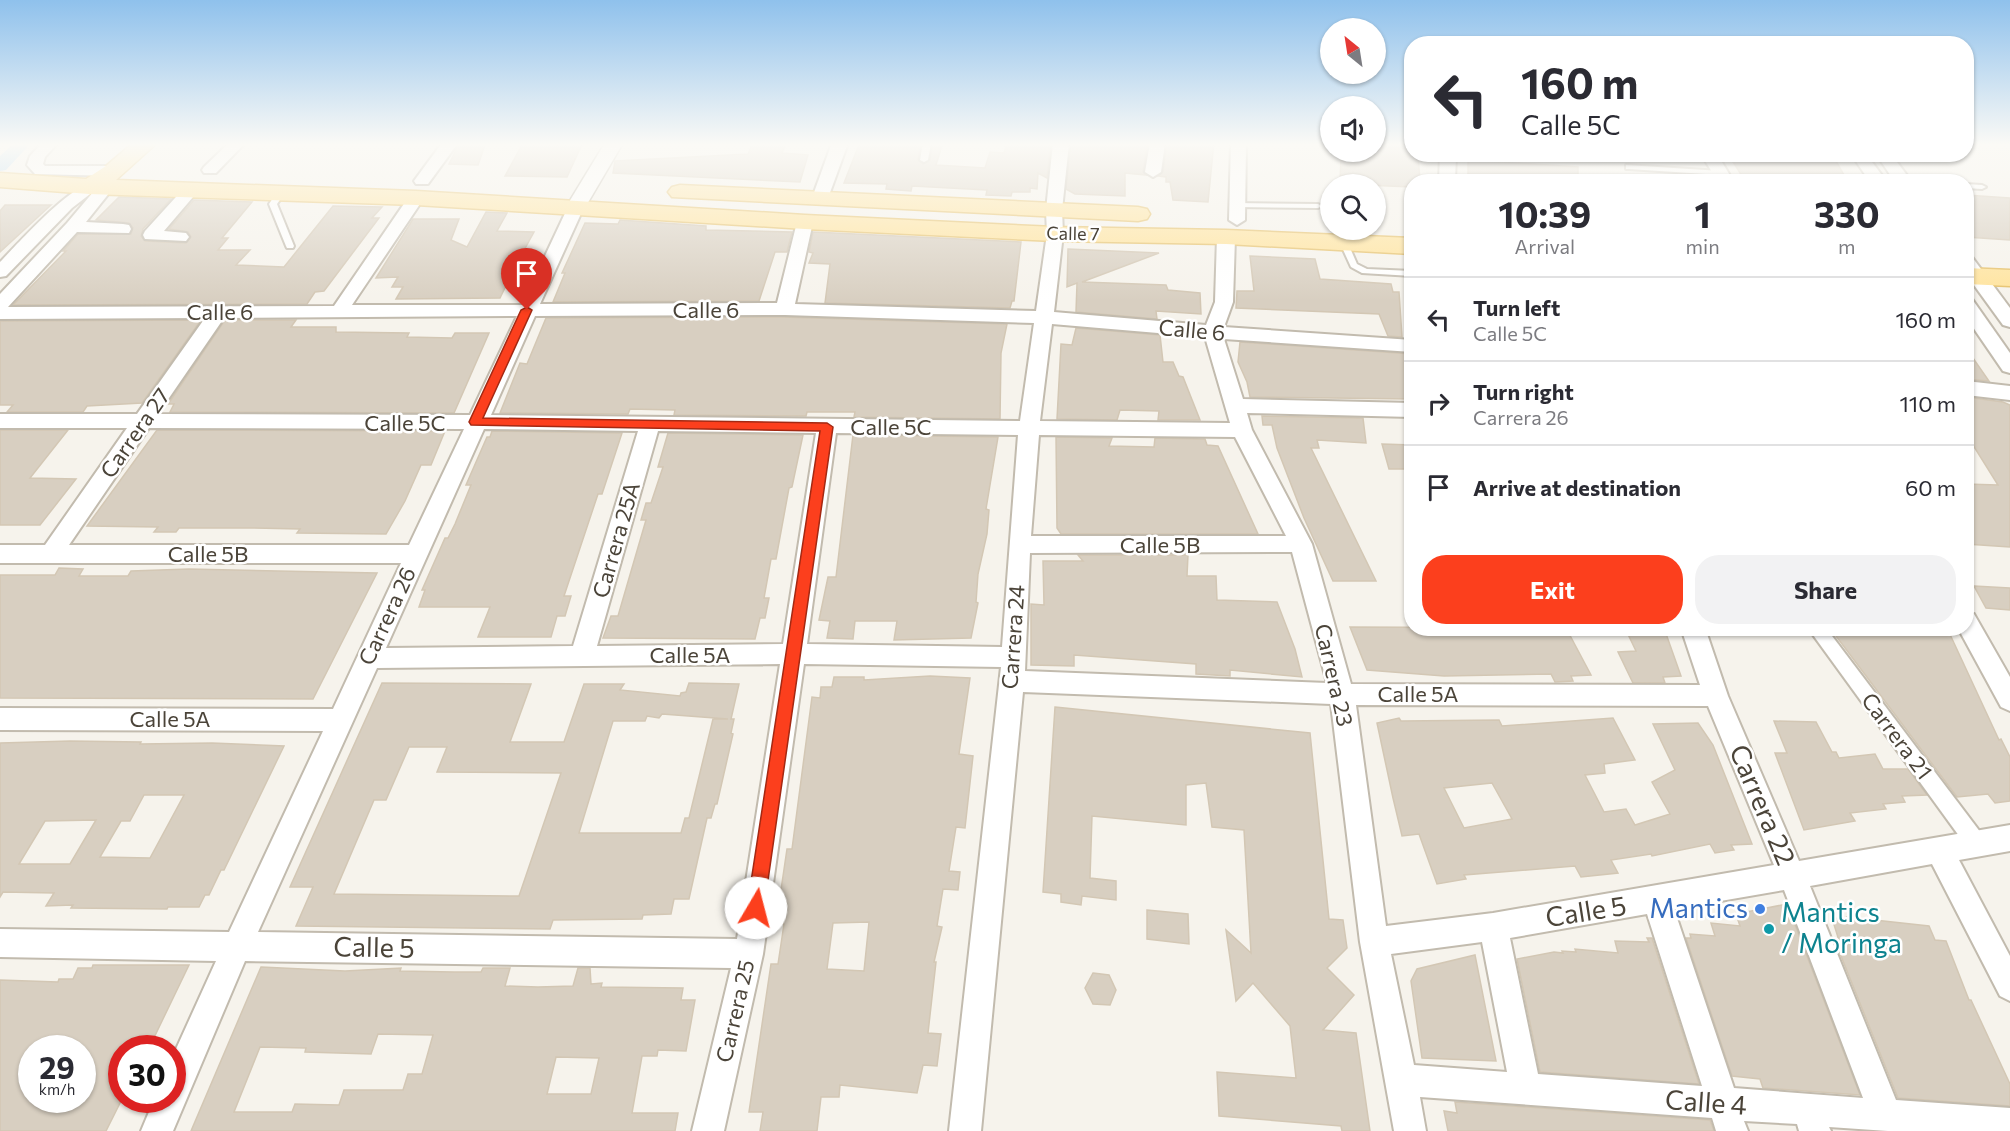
<!DOCTYPE html>
<html lang="en">
<head>
<meta charset="utf-8">
<style>
	:root { --surface:#fff; --page:#f2f2f3; --text:#2b2b33; --muted:#7c7c81; --line:#e1e1e2; --accent:#fc3f1d }
	body { margin:0; font-family:Commissioner,sans-serif; background:var(--page); color:var(--text); height:100vh; display:flex; flex-direction:column; font-size:22px; white-space:nowrap }
	* { box-sizing:border-box; margin:0 }
	p { font-size:20px; color:var(--muted) }
	.icon { flex:none; width:33px; height:33px; fill:none; stroke:currentColor; stroke-width:2; stroke-linecap:round; stroke-linejoin:round }
	.map { position:relative; flex:1; overflow:hidden }
	.panel { position:absolute; left:1404px; top:174px; width:570px; height:462px; display:flex; flex-direction:column; background:var(--surface); border-radius:24px; box-shadow:0 2px 4px #0004 }
	.panel>* { flex:none }
	.banner { position:absolute; left:1404px; top:36px; width:570px; height:126px; border-radius:24px; box-shadow:0 2px 4px #0004; background:#fff; color:var(--text); overflow:hidden }
	.needle { width:39px; rotate:330deg }
	.tools { position:absolute; left:1320px; top:18px; display:grid; gap:12px }
	.tools a { display:grid; place-items:center; width:66px; height:66px; border-radius:50%; background:var(--surface); box-shadow:0 2px 4px #0004; font-size:30px }
	.speed { position:absolute; left:18px; top:1035px; display:flex; gap:12px; font-size:30px; font-weight:700; text-align:center }
	.speed>* { display:grid; place-content:center; width:78px; height:78px; border-radius:50%; background:var(--surface); box-shadow:0 2px 4px #0004; line-height:1 }
	.speed small { font-size:15px; font-weight:400 }
	.speed .limit { border:9px solid #d22; background:#fff; color:#111 }
	.pin { position:absolute; display:grid; place-items:center; width:51px; height:51px; color:#fff; margin:-62px -26px; border-radius:50% 50% 50% 0; rotate:-45deg; box-shadow:0 0 6px #0007 }
	.pin .icon { rotate:45deg }
	.me { position:absolute; width:66px; margin:-33px; rotate:8deg; stroke-linejoin:round; filter:drop-shadow(0 0 4px #0008) }
	.turn { display:flex; align-items:center; gap:21px; height:126px; padding:0 18px; font-size:27px }
	.turn .icon { width:78px; height:78px; stroke-width:2.5 }
	.turn b { display:block; font-size:42px; line-height:51px }
	.eta { display:flex; justify-content:space-evenly; align-items:center; height:102px; text-align:center }
	.eta b { font-size:36px; font-weight:700; line-height:42px }
	.primary-button { display:flex; gap:12px; margin-top:auto; padding:12px 18px }
	.primary-button a { flex:1; height:69px; border-radius:24px; background:var(--accent); color:#fff; font-size:24px; font-weight:700; line-height:69px; text-align:center }
	.primary-button a+a { background:var(--page); color:var(--text) }
	ul { padding:0; list-style:none }
	li { display:flex; align-items:center; gap:18px; height:84px; padding:0 18px; border-top:2px solid var(--line) }
	li div { flex:1 }
	li b { display:block; font-size:22px }
	li em { font-style:normal }
	.map>svg:first-child { display:block }
	.lines { fill:none; stroke-linecap:round; stroke-linejoin:round }
	.canal { fill:#a9d4f2; fill-rule:evenodd }
	.building { fill:#d8cfc1; stroke:#d3c7b4; stroke-width:1.5; fill-rule:evenodd }
	.service-casing { stroke:#c2bbae; stroke-width:4 }
	.pedestrian-casing { stroke:#c2bbae; stroke-width:4 }
	.minor-casing { stroke:#c2bbae; stroke-width:4 }
	.tertiary-casing { stroke:#c2bbae; stroke-width:3 }
	.primary-casing { stroke:#e6c16a; stroke-width:3 }
	.service { fill:#fff; fill-rule:evenodd }
	.pedestrian { fill:#fff; fill-rule:evenodd }
	.minor { fill:#fff; fill-rule:evenodd }
	.tertiary { fill:#fff; fill-rule:evenodd }
	.primary { fill:#ffe39c; fill-rule:evenodd }
	.route { fill:#fc3f1d; stroke:#a42913; stroke-width:1.5 }
	.shop-dot { fill:#3f7fe0; stroke:#fff; stroke-width:2 }
	.culture-dot { fill:#0f9aa8; stroke:#fff; stroke-width:2 }
	.labels { text-anchor:middle; stroke-width:5; stroke-linejoin:round; paint-order:stroke }
	.far-street-label { font-size:18px; fill:#4b4439; stroke:#fff }
	.street-label { font-size:22px; fill:#4b4439; stroke:#fff }
	.near-street-label { font-size:27px; fill:#4b4439; stroke:#fff }
	.near-shop-label { font-size:27px; fill:#366cbe; stroke:#fff; text-anchor:end }
	.near-culture-label { font-size:27px; fill:#0d838f; stroke:#fff; text-anchor:start }
</style>
</head>
<body>
<div class="map">
<svg width="2010" height="1131" viewBox="0 0 2010 1131">
	<rect width="100%" height="100%" fill="#f6f3ec"/>
	<g class="lines">
		<polygon class="canal" points="14,143 31,143 6,170 0,171 0,156"/>
	</g>
	<g class="building">
		<polygon points="460,142 486,142 478,165 449,164"/>
		<polygon points="583,142 567,177 505,176 523,143"/>
		<polygon points="753,142 787,142 782,153 808,155 800,182 613,173 615,161 748,154"/>
		<polygon points="860,142 921,142 918,160 923,164 930,160 933,142 943,142 936,165 985,168 990,152 1004,153 1007,142 1051,142 1047,178 1038,173 1037,189 1030,188 1030,192 1012,192 1011,196 986,195 987,190 912,186 911,191 886,189 887,184 844,183"/>
		<polygon points="1071,142 1148,142 1143,172 1146,175 1125,173 1125,196 1075,194 1066,189"/>
		<polygon points="1167,142 1214,142 1208,202 1173,200 1170,182 1166,182 1166,177 1158,176 1163,172"/>
		<polygon points="1390,142 1412,142 1412,154 1418,154 1420,182 1412,182 1412,187 1340,184 1341,154 1369,154 1369,152 1376,152 1376,146 1390,147"/>
		<polygon points="1728,154 1832,154 1848,182 1754,182 1752,177 1742,176"/>
		<polygon points="1468,160 1578,167 1578,182 1468,182"/>
		<polygon points="1966,195 2010,198 2010,240 1966,237"/>
		<polygon points="119,197 171,199 143,229 141,236 145,241 186,243 191,237 188,232 169,229 194,200 252,202 222,238 228,238 218,250 250,250 236,265 284,267 333,206 382,207 372,218 379,218 324,291 315,292 307,304 13,305 66,251 63,251 78,234 131,234 133,228 129,223 96,220"/>
		<polygon points="5,205 51,205 0,252 0,211"/>
		<polygon points="486,212 507,213 497,231 534,232 523,252 528,252 513,271 500,298 396,299 403,287 392,287 398,277 376,278 413,219 459,219 451,240 467,247"/>
		<polygon points="620,220 706,226 706,230 792,232 787,252 775,252 759,301 553,302 565,273 562,273 585,223 618,224"/>
		<polygon points="813,232 1021,242 1014,301 1012,301 1010,308 825,303 830,264 809,263 813,253 809,252"/>
		<polygon points="1068,249 1159,253 1082,282 1166,285 1168,290 1200,293 1201,314 1156,311 1157,319 1076,312 1077,283 1067,287"/>
		<polygon points="1250,256 1315,259 1320,279 1391,284 1393,292 1399,292 1402,337 1388,336 1379,314 1236,308 1237,291 1254,291"/>
		<polygon points="782,317 1007,324 1001,353 1000,419 854,417 855,412 807,412 806,416 674,415 675,410 630,409 628,414 500,413 520,363 527,364 546,318"/>
		<polygon points="201,320 142,403 87,406 83,412 7,412 13,405 0,405 0,321"/>
		<polygon points="225,320 296,320 291,327 336,327 336,332 409,333 407,337 452,338 455,333 489,333 454,413 170,412 174,404 168,404"/>
		<polygon points="1076,328 1160,335 1163,362 1173,362 1179,376 1183,377 1200,420 1158,420 1159,411 1120,410 1117,420 1057,419 1061,344 1072,345"/>
		<polygon points="1240,342 1412,354 1412,399 1250,397 1247,382 1238,362"/>
		<polygon points="1966,348 1989,381 1966,379"/>
		<polygon points="1966,397 2003,402 2010,405 2010,547 1966,544 1966,484 1998,485 1973,445 1966,441"/>
		<polygon points="1262,416 1363,418 1366,443 1317,440 1319,448 1311,448 1376,581 1333,581 1304,518 1277,448 1272,425 1263,425"/>
		<polygon points="0,430 68,430 30,478 76,479 40,525 0,525"/>
		<polygon points="157,430 445,431 431,465 421,465 405,501 386,534 297,533 300,529 253,528 179,528 176,532 154,532 158,527 87,526"/>
		<polygon points="492,431 622,433 602,494 598,494 564,596 571,596 565,616 557,616 551,637 478,637 490,607 419,607 425,590 422,590 445,538 448,538 455,524 471,485 466,485 487,437 490,437"/>
		<polygon points="668,433 803,435 792,487 789,488 776,559 771,559 764,598 769,598 765,618 760,618 755,639 603,638 611,616 618,616 646,520 641,520 646,503 651,503 663,467 658,467"/>
		<polygon points="853,435 998,437 986,509 989,510 987,534 978,574 976,602 978,603 971,638 894,640 897,621 855,621 853,639 827,638 830,621 819,620 828,577 836,577"/>
		<polygon points="1056,437 1112,438 1109,446 1154,447 1155,438 1205,439 1207,445 1218,446 1258,534 1061,534 1057,528"/>
		<polygon points="1382,444 1412,445 1412,469 1389,469"/>
		<polygon points="1078,555 1188,555 1187,576 1216,576 1217,600 1277,602 1295,649 1302,677 1230,670 1230,676 1196,674 1196,664 1074,655 1074,666 1031,665 1031,604 1044,605 1043,561 1083,561"/>
		<polygon points="59,568 83,569 79,576 128,576 131,571 189,569 377,573 313,699 0,698 0,575 55,575"/>
		<polygon points="1974,586 2010,588 2010,610 1986,608"/>
		<polygon points="1350,627 1566,628 1591,675 1571,676 1573,681 1555,682 1551,674 1444,676 1367,670"/>
		<polygon points="1625,628 1664,628 1681,676 1663,677 1665,683 1633,683 1618,652 1636,651"/>
		<polygon points="1830,628 1947,628 1999,740 2001,739 2010,757 2010,801 1995,803 1988,794 1957,797"/>
		<path d="M930,676L970,678L959,754L973,756L965,828L956,827L949,871L960,872L958,890L943,889L937,926L942,927L934,962H936L928,1033L941,1034L937,1066L923,1065L917,1093L840,1085L839,1097H821L817,1131H760L763,1112H749L771,964H778L784,924H776L787,849H792L812,697L820,698L821,687H832L834,677H864V680ZM869,922L864,971L827,969L833,923Z"/>
		<path d="M382,683L531,684L510,742H564L584,684H624L620,690L680,696L681,693L686,692L689,683L739,684L731,719H734L731,733L733,734L717,804H715L711,818H707L689,899H674L671,914L643,915L642,919L553,920L550,929L296,926L313,887H290ZM662,714L728,719H713L689,818H685L681,833H579L613,721H645L647,716L659,718ZM409,747H447L437,772L561,773L519,896L334,894L374,800H386Z"/>
		<polygon points="1055,707 1310,733 1329,919 1343,920 1347,948 1327,968 1354,995 1323,1030 1356,1033 1370,1131 1342,1131 1341,1126 1219,1116 1217,1072 1296,1078 1290,1026 1253,983 1236,1001 1226,930 1251,953 1244,830 1212,827 1206,783 1186,785 1186,825 1092,816 1090,878 1116,881 1116,900 1082,896 1081,905 1061,902 1061,894 1043,892"/>
		<path d="M1399,718L1401,721L1499,720L1502,726L1613,718L1635,760L1604,764L1605,773L1585,775L1604,812L1626,809L1635,825L1670,814L1652,782L1675,770L1653,724L1698,723L1713,745L1752,844L1731,845L1734,850L1715,853L1710,844L1652,856L1651,854L1611,860L1618,873L1581,877L1575,866L1464,875L1466,879L1437,884L1419,834L1402,836L1393,798L1377,723ZM1492,783L1512,819L1464,828L1444,788Z"/>
		<polygon points="1774,721 1816,722 1832,752 1836,752 1839,758 1875,754 1883,769 1908,769 1927,795 1902,796 1905,802 1883,804 1886,809 1850,813 1855,821 1804,830 1775,753 1787,753"/>
		<path d="M70,741L141,742L140,744L212,743L284,746L224,870H221L209,895H205L199,907H168L167,909L71,908L73,905L46,906L54,893L3,892L0,897V743ZM144,795H184L150,858L100,857L121,821H130ZM96,820L70,864H19L45,821Z"/>
		<polygon points="1787,904 1860,1095 1763,1088 1760,1079 1732,1076 1686,938 1691,938 1690,934 1715,936 1711,923 1740,926 1736,914"/>
		<polygon points="1147,910 1188,914 1189,944 1147,939"/>
		<polygon points="1847,917 1929,926 1935,940 1946,941 1969,1000 1971,1000 2010,1084 2010,1106 1898,1098 1837,946 1841,947 1832,918 1848,919"/>
		<polygon points="1647,938 1652,938 1699,1084 1540,1072 1517,959 1554,952 1563,953 1562,951 1576,952 1575,949 1618,953 1615,941 1649,942"/>
		<polygon points="1475,955 1496,1061 1422,1058 1411,981 1417,969"/>
		<path d="M93,965H189L149,1048H122V1099L106,1131H0V980L58,982L59,979H73L78,968H92ZM32,1048H82V1100H32Z"/>
		<path d="M261,967L345,971L401,968L400,971L454,972H481L483,968H510L505,986L538,987L573,986L578,968H590L591,984L602,983L601,987L683,988L681,1000H695L686,1051L658,1050L657,1056H642L632,1113H678L675,1131H191ZM378,1034L433,1035L422,1074H408L403,1090H344L339,1105L295,1104L292,1112H234L260,1047L306,1048L305,1052L371,1054ZM556,1057L599,1058L591,1094H547Z"/>
		<polygon points="1093,973 1109,975 1116,990 1110,1005 1093,1004 1085,988"/>
		<polygon points="1455,1102 1710,1120 1714,1131 1448,1131 1444,1111 1457,1113"/>
	</g>
	<g class="lines">
		<defs>
			<g id="service">
				<polygon points="923,143 931,143 928,160 924,162 920,160"/>
				<polygon points="1626,165 1721,171 1725,173 1721,175 1629,169 1626,169"/>
				<polygon points="1966,184 1982,185 1986,187 1982,189 1966,188"/>
				<polygon points="277,192 284,194 277,204 294,246 293,248 287,248 286,246 269,204"/>
				<polygon points="1234,203 1318,204 1322,206 1318,208 1237,207 1233,205"/>
				<polygon points="1341,241 1347,241 1357,264 1367,269 1412,271 1412,276 1362,273 1351,267 1340,243"/>
			</g>
			<polygon id="pedestrian" points="1808,628 1826,628 1984,837 1987,844 1984,851 1977,853 1970,851"/>
			<g id="minor">
				<polygon points="42,143 58,143 45,157 43,164 45,166 114,166 122,171 114,176 35,174 27,165 30,156"/>
				<polygon points="229,143 245,143 216,173 204,173 202,170 204,167"/>
				<polygon points="442,143 458,143 428,184 416,184 414,181"/>
				<polygon points="832,143 848,143 828,198 820,203 814,201 812,198"/>
				<path d="M1053,143H1069L1062,210L1063,234L1054,312L1206,325L1215,302L1217,237L1220,233H1232L1235,237L1233,302L1224,327L1412,340V352L1224,339L1243,399L1412,403V417L1247,413L1252,430L1312,544L1351,684L1700,685L1681,628H1705L1728,696L1799,861L2010,825V851L1959,860L2010,956V1001L2000,996L1932,864L1810,886L1896,1100L2010,1108V1131H1888L1829,1127L1831,1131H1799L1797,1124L1744,1121L1748,1131H1716L1712,1118L1420,1097L1426,1131H1394L1360,942L1331,704L1023,692L981,1131H949L1001,667L804,664L763,954L724,1131H692L731,968L245,961L173,1131H141L154,1100H172V1058L216,961L0,957V929L229,932L323,731L0,730V708L333,709L401,563H0V545H45L127,428H0V414H137L205,318L0,319V294L67,223L94,191L72,208L6,276L0,277V262C16,246 75,179 95,184L97,187L96,189L100,184L106,182L114,187L86,222L123,224L129,225L131,229L129,233L77,232L8,307L334,306L410,195L416,193L424,198L352,305H522L568,207L576,202L584,207L540,304L777,303L797,222L805,217L813,222L795,304L1036,311L1047,234L1046,210ZM785,315L1034,323L1020,421L491,415L535,316ZM517,316L470,415L158,414L224,318ZM1052,324L1205,337L1230,423L1040,421ZM149,428L464,429L409,545H69ZM484,429L638,431L573,646L386,648ZM658,431L816,433L783,644L597,646ZM836,433L1018,435L1002,647L807,644ZM1039,435L1235,437L1286,536H1031ZM1292,552L1327,683L1025,671L1030,553ZM780,664L737,939L258,932L377,668ZM1356,705L1708,706L1774,865L1493,913L1386,926ZM1784,890L1863,1098L1734,1088L1674,909ZM1647,914L1702,1086L1538,1074L1510,938ZM1482,942L1507,1072L1414,1065L1391,954Z"/>
				<polygon points="1150,143 1165,143 1161,172 1153,177 1145,172"/>
				<polygon points="1231,143 1246,143 1245,220 1237,225 1229,220"/>
				<polygon points="1440,154 1456,154 1455,182 1439,182"/>
				<polygon points="1701,154 1717,154 1734,182 1718,182"/>
				<polygon points="1851,154 1866,154 1887,182 1870,182"/>
				<polygon points="1876,154 1891,154 1912,182 1895,182"/>
				<polygon points="191,185 199,190 164,231 186,233 189,237 186,241 145,239 143,235 145,231 185,187"/>
				<polygon points="1966,256 1972,257 2010,308 2010,327 2003,325 1966,274"/>
				<polygon points="1966,297 1972,299 2010,353 2010,373 2003,371 1966,317"/>
				<polygon points="1966,381 2010,386 2010,400 1966,395"/>
				<polygon points="1966,612 1974,614 2010,677 2010,711 2001,707 1958,628 1966,628"/>
			</g>
			<polygon id="tertiary" points="605,143 623,143 583,211 569,211 566,207"/>
			<g id="primary">
				<polygon points="133,143 157,143 116,180 416,191 805,215 1055,227 1226,230 1412,238 1412,254 1226,244 1055,241 805,229 416,205 89,194 0,187 0,173 86,179 106,166"/>
				<polygon points="680,185 1138,207 1147,209 1150,214 1147,219 1138,221 672,197 668,192 672,187"/>
				<polygon points="1966,268 2010,270 2010,286 1966,284"/>
			</g>
		</defs>
		<use href="#service" class="service-casing"/>
		<use href="#pedestrian" class="pedestrian-casing"/>
		<use href="#minor" class="minor-casing"/>
		<use href="#tertiary" class="tertiary-casing"/>
		<use href="#primary" class="primary-casing"/>
		<use href="#service" class="service"/>
		<use href="#pedestrian" class="pedestrian"/>
		<use href="#minor" class="minor"/>
		<use href="#tertiary" class="tertiary"/>
		<use href="#primary" class="primary"/>
	</g>
	<linearGradient id="sky" x2="0" y2="1"><stop stop-color="#8fc1ec"/><stop offset="0.48" stop-color="#fbfaf6"/><stop offset="1" stop-color="#fbfaf6" stop-opacity="0"/></linearGradient>
	<rect width="2010" height="301" fill="url(#sky)"/>
	<polygon class="route" points="527,307 532,310 483,418 827,423 833,427 764,908 762,914 756,916 750,914 747,908 820,431 471,425 469,422 521,310"/>
	<circle class="shop-dot" cx="1760" cy="909" r="6"/>
	<circle class="culture-dot" cx="1769" cy="929" r="6"/>
	<g class="labels">
		<g class="far-street-label">
			<text transform="translate(1073 234) rotate(1)" y="6">Calle 7</text>
		</g>
		<g class="street-label">
			<text x="706" y="318">Calle 6</text>
			<text x="220" y="320">Calle 6</text>
			<text transform="translate(1192 330) rotate(5)" y="8">Calle 6</text>
			<text x="405" y="431">Calle 5C</text>
			<text x="891" y="435">Calle 5C</text>
			<text transform="translate(135 433) rotate(-55)" y="8">Carrera 27</text>
			<text transform="translate(616 540) rotate(-74)" y="8">Carrera 25A</text>
			<text x="1160" y="553">Calle 5B</text>
			<text x="208" y="562">Calle 5B</text>
			<text transform="translate(387 616) rotate(-65)" y="8">Carrera 26</text>
			<text transform="translate(1013 637) rotate(-86)" y="8">Carrera 24</text>
			<text x="690" y="663">Calle 5A</text>
			<text transform="translate(1334 675) rotate(77)" y="8">Carrera 23</text>
			<text x="1418" y="702">Calle 5A</text>
			<text x="170" y="727">Calle 5A</text>
			<text transform="translate(1897 736) rotate(53)" y="8">Carrera 21</text>
			<text transform="translate(735 1011) rotate(-77)" y="8">Carrera 25</text>
		</g>
		<g class="near-street-label">
			<text transform="translate(1762 805) rotate(67)" y="9">Carrera 22</text>
			<text transform="translate(1586 912) rotate(-9)" y="9">Calle 5</text>
			<text transform="translate(374 948) rotate(1)" y="9">Calle 5</text>
			<text transform="translate(1706 1103) rotate(4)" y="9">Calle 4</text>
		</g>
		<g class="near-shop-label">
			<text x="1748" y="918">Mantics</text>
		</g>
		<g class="near-culture-label">
			<text x="1781" y="922">Mantics<tspan x="1781" dy="31">/ Moringa</tspan></text>
		</g>
	</g>
</svg>
<div class="tools">
<a><svg class="needle" viewBox="-14 -14 28 28"><path d="M0-13l5 13h-10z" fill="#e53935"/><path d="M0 13l5-13h-10z" fill="#7c7c81"/></svg></a>
<a><svg class="icon" aria-label="sound" viewBox="0 0 24 24"><path d="M4 9h4l5-4v14l-5-4H4zM17 9q2 3 0 6"/></svg></a>
<a><svg class="icon" aria-label="search" viewBox="0 0 24 24"><circle cx="10" cy="10" r="6"/><path d="M15 15l6 6"/></svg></a>
</div>
<div class="speed"><div>29<small>km/h</small></div><div class="limit">30</div></div>
<div class="pin" style="left:527px;top:310px;background:#d93025"><svg class="icon" aria-label="arrive" viewBox="0 0 24 24"><path d="M6 21V4h12l-3 4 3 4H6"/></svg></div>
<svg class="me" style="left:756px;top:908px" viewBox="-20 -20 40 40"><circle r="19" fill="#fff"/><path d="M0-13L10 11 0 6-10 11z" fill="#fc3f1d"/></svg>
<div class="banner">
<div class="turn"><svg class="icon" aria-label="left" viewBox="0 0 24 24"><path d="M17 20v-9H6M10 6l-5 5 5 5"/></svg><div><b>160 m</b>Calle 5C</div></div>
</div>
<section class="panel">
<div class="eta">
<div><b>10:39</b><p>Arrival</p></div>
<div><b>1</b><p>min</p></div>
<div><b>330</b><p>m</p></div>
</div>
<ul>
<li><svg class="icon" aria-label="left" viewBox="0 0 24 24"><path d="M17 20v-9H6M10 6l-5 5 5 5"/></svg><div><b>Turn left</b><p>Calle 5C</p></div><em>160 m</em></li>
<li><svg class="icon" aria-label="right" viewBox="0 0 24 24"><path d="M7 20v-9h11M14 6l5 5-5 5"/></svg><div><b>Turn right</b><p>Carrera 26</p></div><em>110 m</em></li>
<li><svg class="icon" aria-label="arrive" viewBox="0 0 24 24"><path d="M6 21V4h12l-3 4 3 4H6"/></svg><div><b>Arrive at destination</b></div><em>60 m</em></li>
</ul>
<div class="primary-button"><a>Exit</a><a>Share</a></div>
</section>
</div>
</body>
</html>
